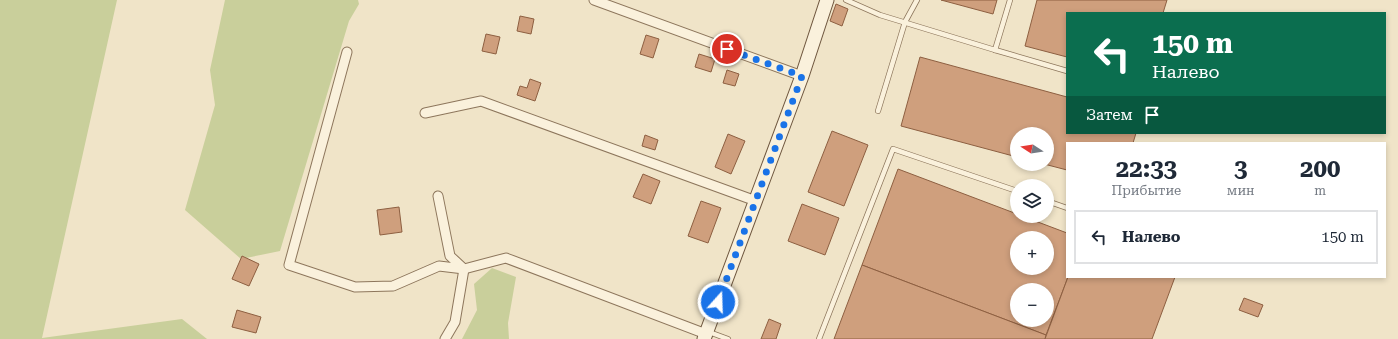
<!DOCTYPE html>
<html lang="ru">
<head>
<meta charset="utf-8">
<style>
	:root { --surface:#fff; --page:#f6f6f7; --text:#1f2937; --muted:#747a83; --line:#e0e1e3 }
	body { margin:0; font-family:"Roboto Serif",serif; background:var(--page); color:var(--text); height:100vh; display:flex; flex-direction:column; font-size:15px; white-space:nowrap }
	* { box-sizing:border-box; margin:0 }
	p { font-size:13px; color:var(--muted) }
	.icon { flex:none; width:22px; height:22px; fill:none; stroke:currentColor; stroke-width:2; stroke-linecap:round; stroke-linejoin:round }
	.map { position:relative; flex:1; overflow:hidden }
	.panel { position:absolute; left:1066px; top:142px; width:320px; height:136px; display:flex; flex-direction:column; background:var(--surface); border-radius:0px; box-shadow:0 2px 6px #0003 }
	.panel>* { flex:none }
	.top-card { position:absolute; left:1066px; top:12px; width:320px; height:122px; border-radius:0px; box-shadow:0 2px 6px #0003; background:#0b6e4f; color:#fff; overflow:hidden }
	.needle { width:26px; rotate:282deg }
	.controls { position:absolute; left:1010px; top:127px; display:grid; gap:8px }
	.controls a { display:grid; place-items:center; width:44px; height:44px; border-radius:50%; background:var(--surface); box-shadow:0 2px 6px #0003; font-size:20px }
	.pin { position:absolute; display:grid; place-items:center; width:34px; height:34px; color:#fff; margin:-17px; border:2px solid #fff; border-radius:50%; box-shadow:0 1px 4px #0007 }
	.me { position:absolute; width:44px; margin:-22px; rotate:20deg; stroke-linejoin:round; filter:drop-shadow(0 0 3px #0008) }
	.turn { display:flex; align-items:center; gap:14px; height:84px; padding:0 20px; font-size:18px }
	.turn .icon { width:52px; height:52px; stroke-width:2.5 }
	.turn b { display:block; font-size:28px; line-height:34px }
	.then { display:flex; align-items:center; height:38px; padding:0 20px; background:#0003; gap:8px; font-size:15px }
	.eta { display:flex; justify-content:space-evenly; align-items:center; height:68px; text-align:center }
	.eta b { font-size:24px; font-weight:700; line-height:28px }
	ul { padding:0; list-style:none }
	li { display:flex; align-items:center; gap:12px; height:54px; margin:0 8px 6px; padding:0 12px; border:2px solid var(--line); border-radius:0px }
	li div { flex:1 }
	li b { display:block; font-size:15px }
	li em { font-style:normal }
	.map>svg:first-child { display:block }
	.green { fill:#c9cf9b }
	.building { fill:#cf9f7d; stroke:#8d5f41; fill-rule:evenodd }
	.lines { fill:none; stroke-linecap:round; stroke-linejoin:round }
	.lane-casing { stroke:#8d765c; stroke-width:6 }
	.street-casing { stroke:#8d765c; stroke-width:11 }
	.secondary-casing { stroke:#6f573f; stroke-width:15 }
	.lane { stroke:#faf1dc; stroke-width:4.5 }
	.street { stroke:#faf1dc; stroke-width:9 }
	.secondary { stroke:#faf1dc; stroke-width:13 }
	.route { stroke:#1a73e8; stroke-width:7; stroke-dasharray:0 12.6 }
</style>
</head>
<body>
<div class="map">
<svg width="1398" height="339" viewBox="0 0 1398 339">
	<rect width="100%" height="100%" fill="#f0e4c8"/>
	<g class="green">
		<polygon points="0,0 117,0 42,338 182,319 207,339 0,339"/>
		<polygon points="225,0 358,0 359,4 349,21 280,251 241,259 185,210 215,105 210,70"/>
		<polygon points="492,268 516,277 508,323 509,339 462,339 477,310 474,284"/>
	</g>
	<g class="building">
		<polygon points="941,0 997,0 993,14"/>
		<polygon points="1037,0 1167,0 1163,13 1067,13 1067,57 1025,46"/>
		<polygon points="836,4 848,9 842,26 830,21"/>
		<polygon points="520,16 534,19 531,34 517,31"/>
		<polygon points="486,34 500,37 496,54 482,51"/>
		<polygon points="646,35 659,39 653,58 640,54"/>
		<polygon points="699,54 715,59 711,72 695,67"/>
		<polygon points="920,57 1067,97 1067,133 1136,133 1133,143 1067,143 1067,170 1044,164 1047,164 1047,134 1017,134 1017,157 901,126"/>
		<polygon points="727,70 739,74 735,86 723,83"/>
		<polygon points="530,79 541,83 535,101 517,95 520,86 527,88"/>
		<polygon points="832,131 868,145 844,206 808,192"/>
		<polygon points="728,134 745,141 731,174 715,167"/>
		<polygon points="645,135 658,140 655,150 642,146"/>
		<path d="M898,169L1017,214V216H1022L1067,233L1068,277L1046,335L862,265ZM1017,238H1047V268H1017ZM1017,290H1047V320H1017Z"/>
		<polygon points="643,174 660,181 651,204 633,197"/>
		<polygon points="701,201 721,208 708,243 688,236"/>
		<polygon points="802,204 839,218 825,255 788,241"/>
		<polygon points="399,207 402,232 380,235 377,210"/>
		<polygon points="242,256 259,264 249,286 232,279"/>
		<polygon points="862,265 1046,335 1045,339 834,339"/>
		<polygon points="1068,277 1175,277 1152,339 1045,339"/>
		<polygon points="1244,298 1263,305 1258,317 1239,310"/>
		<polygon points="237,310 261,317 256,333 232,327"/>
		<polygon points="769,319 781,324 776,339 761,339"/>
	</g>
	<g class="lines">
		<defs>
			<g id="lane">
				<polyline points="846,0 880,15 995,50 1010,0"/>
				<polyline points="995,50 1067,71"/>
				<polyline points="878,111 905,22 917,0"/>
				<polyline points="1047,201 1067,208"/>
				<polyline points="709,332 728,339"/>
				<polyline points="819,339 893,149 1017,191"/>
			</g>
			<g id="street">
				<polyline points="594,0 802,76"/>
				<polyline points="347,52 289,265 355,287 393,286 439,266 464,269 506,258 706,334"/>
				<polyline points="425,113 481,101 756,201"/>
				<polyline points="438,196 450,256 464,269 455,322 445,339"/>
			</g>
			<polyline id="secondary" points="704,339 802,76 827,0"/>
		</defs>
		<use href="#lane" class="lane-casing"/>
		<use href="#street" class="street-casing"/>
		<use href="#secondary" class="secondary-casing"/>
		<use href="#lane" class="lane"/>
		<use href="#street" class="street"/>
		<use href="#secondary" class="secondary"/>
	</g>
	<g class="lines">
		<polyline class="route" points="718,302 802,76 727,49"/>
	</g>
</svg>
<div class="controls">
<a><svg class="needle" viewBox="-14 -14 28 28"><path d="M0-13l5 13h-10z" fill="#e53935"/><path d="M0 13l5-13h-10z" fill="#747a83"/></svg></a>
<a><svg class="icon" aria-label="layers" viewBox="0 0 24 24"><path d="M12 4l9 5-9 5-9-5zM3 14l9 5 9-5"/></svg></a>
<a>+</a>
<a>−</a>
</div>
<div class="pin" style="left:727px;top:49px;background:#d93025"><svg class="icon" aria-label="arrive" viewBox="0 0 24 24"><path d="M6 21V4h12l-3 4 3 4H6"/></svg></div>
<svg class="me" style="left:718px;top:302px" viewBox="-20 -20 40 40"><circle r="17" fill="#1a73e8" stroke="#fff" stroke-width="3"/><path d="M0-11L8 9 0 5-8 9z" fill="#fff"/></svg>
<div class="top-card">
<div class="turn"><svg class="icon" aria-label="left" viewBox="0 0 24 24"><path d="M17 20v-9H6M10 6l-5 5 5 5"/></svg><div><b>150 m</b>Налево</div></div>
<div class="then">Затем<svg class="icon" aria-label="arrive" viewBox="0 0 24 24"><path d="M6 21V4h12l-3 4 3 4H6"/></svg></div>
</div>
<section class="panel">
<div class="eta">
<div><b>22:33</b><p>Прибытие</p></div>
<div><b>3</b><p>мин</p></div>
<div><b>200</b><p>m</p></div>
</div>
<ul>
<li><svg class="icon" aria-label="left" viewBox="0 0 24 24"><path d="M17 20v-9H6M10 6l-5 5 5 5"/></svg><div><b>Налево</b></div><em>150 m</em></li>
</ul>
</section>
</div>
</body>
</html>
